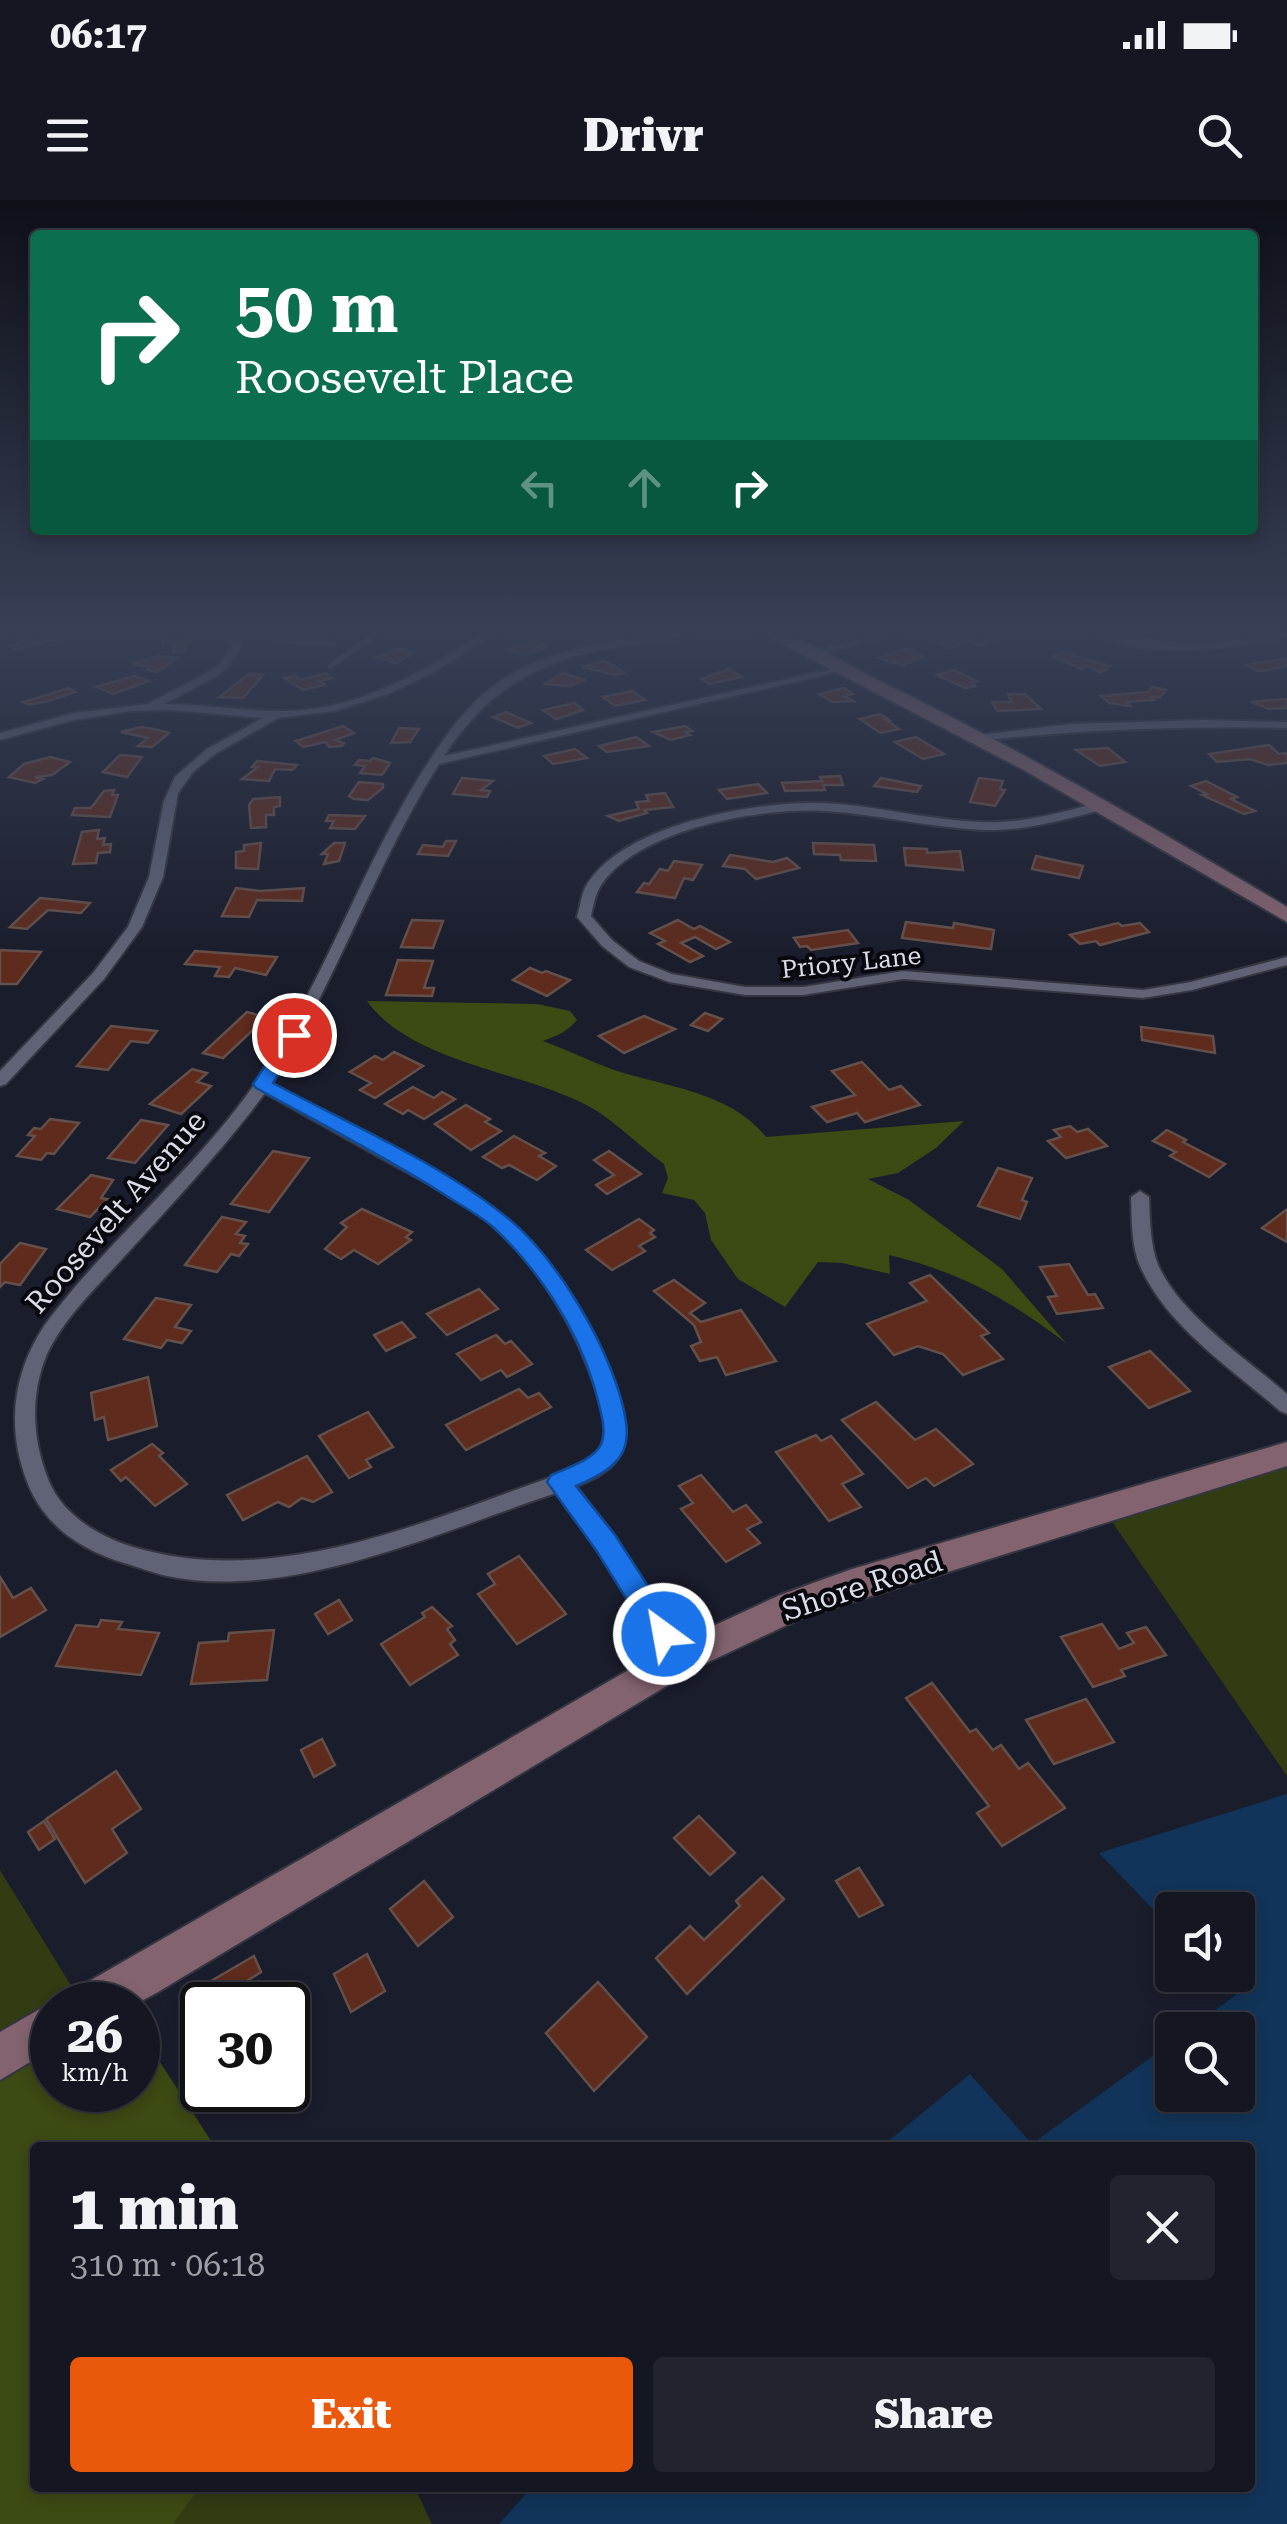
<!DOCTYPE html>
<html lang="en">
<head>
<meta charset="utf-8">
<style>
	:root { --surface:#141621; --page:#21232e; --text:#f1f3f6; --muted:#9d9fa5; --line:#33353f; --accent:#ea580c }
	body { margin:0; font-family:"Roboto Serif",serif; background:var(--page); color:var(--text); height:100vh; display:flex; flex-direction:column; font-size:38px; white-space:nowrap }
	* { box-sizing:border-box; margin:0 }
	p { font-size:32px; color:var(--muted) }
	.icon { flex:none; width:55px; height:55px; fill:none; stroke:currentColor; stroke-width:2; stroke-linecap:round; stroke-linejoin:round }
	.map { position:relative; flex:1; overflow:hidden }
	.details { position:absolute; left:30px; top:1942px; width:1225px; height:350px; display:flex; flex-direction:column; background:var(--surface); border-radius:10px; box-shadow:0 5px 15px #0003,0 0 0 2px var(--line) }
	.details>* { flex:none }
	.banner { position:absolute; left:30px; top:30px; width:1228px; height:305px; border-radius:10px; box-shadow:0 5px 15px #0003,0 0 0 2px var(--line); background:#0b6e4f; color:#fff; overflow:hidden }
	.buttons { position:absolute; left:1155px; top:1692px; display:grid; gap:20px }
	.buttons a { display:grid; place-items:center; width:100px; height:100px; border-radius:10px; background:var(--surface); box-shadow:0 5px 15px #0003,0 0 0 2px var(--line); font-size:50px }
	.speed { position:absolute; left:30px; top:1782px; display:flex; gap:20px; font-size:50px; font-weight:700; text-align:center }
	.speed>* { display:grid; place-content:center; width:130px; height:130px; border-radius:50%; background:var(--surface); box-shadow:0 5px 15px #0003,0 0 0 2px var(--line); line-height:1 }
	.speed small { font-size:25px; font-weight:400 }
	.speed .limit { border:5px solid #111; border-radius:15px; background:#fff; color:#111 }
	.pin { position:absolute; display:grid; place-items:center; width:85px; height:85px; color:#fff; margin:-42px; border:5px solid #fff; border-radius:50%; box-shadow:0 2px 10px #0007 }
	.me { position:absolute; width:110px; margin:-55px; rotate:328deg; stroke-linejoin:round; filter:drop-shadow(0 0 8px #0008) }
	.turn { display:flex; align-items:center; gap:35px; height:210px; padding:0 40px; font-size:45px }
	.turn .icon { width:130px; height:130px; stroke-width:2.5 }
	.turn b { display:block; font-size:70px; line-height:85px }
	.lanes { display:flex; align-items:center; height:95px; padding:0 40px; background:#0003; justify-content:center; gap:50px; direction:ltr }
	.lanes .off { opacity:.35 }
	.round { display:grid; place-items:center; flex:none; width:105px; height:105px; border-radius:10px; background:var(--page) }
	.summary { display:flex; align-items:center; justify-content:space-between; height:170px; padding:0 40px }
	h1 { font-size:60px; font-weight:800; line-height:75px }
	.primary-button { display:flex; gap:20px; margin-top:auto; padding:20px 40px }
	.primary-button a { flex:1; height:115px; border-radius:10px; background:var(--accent); color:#fff; font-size:40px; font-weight:800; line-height:115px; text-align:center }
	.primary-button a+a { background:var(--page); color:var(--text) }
	.status { display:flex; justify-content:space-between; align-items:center; height:70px; padding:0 50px; background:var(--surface); direction:ltr }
	.status svg { height:28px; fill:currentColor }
	header { display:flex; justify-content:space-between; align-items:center; height:130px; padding:0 40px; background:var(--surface); font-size:45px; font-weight:800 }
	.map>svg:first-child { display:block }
	.green { fill:#313c12 }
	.forest { fill:#3c4a14 }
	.water { fill:#12345a }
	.building { fill:#5e2b1d; stroke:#64504b; stroke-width:2.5 }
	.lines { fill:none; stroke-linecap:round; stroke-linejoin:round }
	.lane-casing { stroke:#343642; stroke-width:8 }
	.street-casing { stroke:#343642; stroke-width:4 }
	.secondary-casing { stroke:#343642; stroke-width:4 }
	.lane { stroke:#5f6375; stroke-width:5 }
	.street { fill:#5f6375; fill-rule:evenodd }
	.secondary { fill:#836370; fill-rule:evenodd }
	.route { fill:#1a73e8; stroke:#114b97; stroke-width:2.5 }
	.labels { text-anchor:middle; stroke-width:8; stroke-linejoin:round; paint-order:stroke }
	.far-street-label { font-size:25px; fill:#dadde7; stroke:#07080e }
	.street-label { font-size:30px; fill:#dadde7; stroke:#07080e }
</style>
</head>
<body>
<div class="status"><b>06:17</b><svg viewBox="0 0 49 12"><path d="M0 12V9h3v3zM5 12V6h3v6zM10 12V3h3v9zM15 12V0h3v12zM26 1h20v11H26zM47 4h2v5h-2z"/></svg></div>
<header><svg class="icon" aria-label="menu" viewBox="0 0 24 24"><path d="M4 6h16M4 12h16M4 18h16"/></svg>Drivr<svg class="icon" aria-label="search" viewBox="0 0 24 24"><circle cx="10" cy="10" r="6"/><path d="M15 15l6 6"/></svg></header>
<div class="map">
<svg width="1287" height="2324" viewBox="0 0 1287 2324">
	<rect width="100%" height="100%" fill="#1a1d2c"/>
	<g class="green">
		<polygon points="1287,1260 1287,1576 1108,1316"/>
		<polygon points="0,1670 83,1805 52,1805 52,1890 35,1948 35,2288 415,2288 432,2324 0,2324"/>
	</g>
	<g class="forest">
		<path d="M367,801L537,804L570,811L577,820C565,834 557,835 543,841C567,850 590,861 614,870C666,887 731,892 766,937L964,921L936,948L898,973L868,979L909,1000L1002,1069L1066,1143C1008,1099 960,1072 889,1055L890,1074L842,1063L818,1062L785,1107L738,1079L711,1040L705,1013L694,1000L662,993L668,978L664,964C642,948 611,918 590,907C524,871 411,863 367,801Z"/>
		<polygon points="138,1828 215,1947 35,1948 35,2288 199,2288 173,2324 0,2324 0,1880 52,1846 52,1890 138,1890"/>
	</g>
	<polygon class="water" points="1287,1594 1287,2324 499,2324 531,2288 1250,2288 1250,1948 881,1947 970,1874 1032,1944 1172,1842 1172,1895 1238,1895 1238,1830 1188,1830 1236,1795 1217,1775 1238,1775 1238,1710 1172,1710 1172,1729 1099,1653"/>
	<g class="building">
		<polygon points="967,433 991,443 980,446 970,442 950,448 937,442"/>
		<polygon points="52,434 60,438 16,450 9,446"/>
		<polygon points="312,434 320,440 335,439 334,446 280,442 283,436"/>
		<polygon points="185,437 184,441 190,440 185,451 173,452 174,445 162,445 163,438"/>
		<polygon points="536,440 545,444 539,446 544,448 526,454 506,450"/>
		<polygon points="399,449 414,453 395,463 375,457"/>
		<polygon points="906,449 923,457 902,465 879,458"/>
		<polygon points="1060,453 1071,455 1110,466 1100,473 1087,466 1082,469 1053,457"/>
		<polygon points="159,456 178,458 157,472 147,470 152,467 132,464"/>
		<polygon points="1287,458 1287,466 1268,470 1258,471 1246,465"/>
		<polygon points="604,461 617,468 624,473 615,475 582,467"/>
		<polygon points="729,469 742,477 709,484 701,479"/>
		<polygon points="954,470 977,481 971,483 976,486 965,488 937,475"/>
		<polygon points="326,473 332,478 319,481 325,485 303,490 284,478 295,476 301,480"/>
		<polygon points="563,473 584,480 570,486 545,484"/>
		<polygon points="249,474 263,475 243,498 219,497"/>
		<polygon points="134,476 149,481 113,494 96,487"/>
		<polygon points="1153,487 1166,490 1160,497 1151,497 1154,500 1126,502 1130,506 1109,503 1101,496 1147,492"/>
		<polygon points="69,488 75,492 48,501 29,505 23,502"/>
		<polygon points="844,488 853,494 844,496 853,501 833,502 819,494"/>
		<polygon points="632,491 645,500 615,506 603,497"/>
		<polygon points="1008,494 1025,494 1041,509 997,511 992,502 1012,502"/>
		<polygon points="1284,499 1287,499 1287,508 1269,509 1251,502"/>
		<polygon points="574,503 583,510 556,519 543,510"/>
		<polygon points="506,512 531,523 518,528 493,517"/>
		<polygon points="880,514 889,520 886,520 899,529 880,533 860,519"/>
		<polygon points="343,526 354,533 335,540 344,543 342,546 329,547 326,542 303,547 296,541"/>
		<polygon points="685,526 692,531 685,532 690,535 671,540 653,532"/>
		<polygon points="141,527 159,530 169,533 152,547 138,546 148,538 121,532"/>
		<polygon points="399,528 419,529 410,542 391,543"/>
		<polygon points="636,537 649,546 607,552 599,546"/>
		<polygon points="916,537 944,554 923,559 895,542"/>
		<polygon points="1269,545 1279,554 1287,553 1287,563 1268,565 1250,559 1217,562 1209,554"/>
		<polygon points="1108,548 1125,562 1100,566 1076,550"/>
		<polygon points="575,549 587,558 553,564 544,556"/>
		<polygon points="120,555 142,557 127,577 103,572"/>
		<polygon points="50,557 70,562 52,575 35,577 43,579 35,583 9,577 24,564"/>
		<polygon points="373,558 390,563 382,575 360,573 365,566 355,565 359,560 370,561"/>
		<polygon points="257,561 297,565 292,570 275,569 269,581 242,579 258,567 252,567"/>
		<polygon points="840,576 843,585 823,585 825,590 785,591 782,583 822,581 820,577"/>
		<polygon points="462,578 493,581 481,590 490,591 487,597 453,594"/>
		<polygon points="881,578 921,586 917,592 874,586"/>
		<polygon points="979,578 1003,581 1000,589 1005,590 995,606 970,602"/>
		<polygon points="1206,581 1237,597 1231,599 1255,611 1244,614 1202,595 1207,594 1191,586"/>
		<polygon points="359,582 383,584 383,588 368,600 354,599 349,596"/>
		<polygon points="758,584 767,593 727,599 719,590"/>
		<polygon points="114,590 112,595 118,595 110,617 72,615 75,608 91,608 104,591"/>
		<polygon points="665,593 673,607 644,610 647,613 619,621 608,616 639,609 636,602 649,601 646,595"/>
		<polygon points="280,597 280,606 274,607 274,615 266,615 266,627 251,628 249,605 253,599"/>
		<polygon points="329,615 361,616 365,616 355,629 330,628 334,621 326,621"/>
		<polygon points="99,630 97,639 105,638 103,645 111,644 110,652 98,653 96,663 73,664 82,632"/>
		<polygon points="446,641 456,641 448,656 418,654 423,645 443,647"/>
		<polygon points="261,643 258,669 236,668 236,652 244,651 244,645"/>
		<polygon points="334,643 345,643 339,661 324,664 328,654 322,654"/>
		<polygon points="813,643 874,645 876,661 841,660 840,655 814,654"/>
		<polygon points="904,648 927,649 927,653 960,651 963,670 906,665"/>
		<polygon points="730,655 773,662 787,658 799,668 756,679 745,669 723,666"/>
		<polygon points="1036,656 1059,661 1083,666 1079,678 1032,669"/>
		<polygon points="674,661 702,665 693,680 684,678 675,698 637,692 644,683 649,684 660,669 668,671"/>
		<polygon points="236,688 260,691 304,688 302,701 257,700 249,717 222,716"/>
		<polygon points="40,698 90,703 81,713 48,710 27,729 10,727"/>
		<polygon points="412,720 443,721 433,748 401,747"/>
		<polygon points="678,720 694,729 700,726 730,742 716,749 695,737 681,743 703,756 690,762 658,744 665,741 650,733"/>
		<polygon points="906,722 953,728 954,723 994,730 991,749 902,738"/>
		<polygon points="1118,723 1122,726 1140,723 1149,732 1100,745 1096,741 1080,744 1070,735"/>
		<polygon points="848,730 858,743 811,750 807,746 800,747 794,738"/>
		<polygon points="0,750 41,752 17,784 0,784"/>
		<polygon points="195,751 277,757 266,775 235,768 229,777 215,776 220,767 185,764"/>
		<polygon points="398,760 433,761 424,788 434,788 432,796 386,795"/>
		<polygon points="530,768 542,773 546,771 570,780 547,796 513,780"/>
		<polygon points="247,812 261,816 253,830 223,858 203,853"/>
		<polygon points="705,813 722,819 708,831 691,825"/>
		<polygon points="644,816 675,829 624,853 599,836"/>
		<polygon points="111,826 157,831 148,843 131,841 108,870 77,866"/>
		<polygon points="1141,827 1213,836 1215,853 1142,840"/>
		<polygon points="394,852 423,866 375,898 360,890 371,883 350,872 375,856 383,860"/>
		<polygon points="862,862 889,890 901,886 920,905 865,922 857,913 827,922 812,907 855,895 832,871"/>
		<polygon points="192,869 207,873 197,882 211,886 181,914 150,904"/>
		<polygon points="413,887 434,898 442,892 455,899 424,919 408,910 403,914 385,904"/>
		<polygon points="466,905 490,919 485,922 501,931 471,950 435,924"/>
		<polygon points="50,919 79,923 54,954 47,953 41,960 17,956 35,936 28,935 34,928 41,929"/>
		<polygon points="141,920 168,925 135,963 108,958"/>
		<polygon points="1070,926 1077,932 1088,929 1107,946 1066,958 1048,941 1061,937 1054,930"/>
		<polygon points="1167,930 1186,940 1183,942 1225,964 1209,977 1170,956 1176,952 1153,941"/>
		<polygon points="514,936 545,953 539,956 556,966 537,980 509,965 502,968 483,957"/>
		<polygon points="273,951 309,958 269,1012 231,1004"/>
		<polygon points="609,951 641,974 607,994 596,985 614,975 594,960"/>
		<polygon points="998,968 1032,978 1022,1000 1027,1002 1020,1019 978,1006"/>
		<polygon points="91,975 113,980 101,998 107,999 90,1017 57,1009"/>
		<polygon points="362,1009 412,1032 406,1037 411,1040 378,1064 354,1050 341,1059 325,1049 347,1027 341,1023"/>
		<polygon points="1286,1010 1287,1010 1287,1042 1262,1028"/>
		<polygon points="222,1017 246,1022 236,1034 245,1036 240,1043 248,1044 239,1056 231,1054 217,1072 185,1065"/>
		<polygon points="639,1019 654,1030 650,1033 655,1037 639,1046 645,1051 612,1070 586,1050"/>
		<polygon points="20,1043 46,1049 20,1085 5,1082 0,1087 0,1064"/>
		<polygon points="1069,1064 1088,1095 1095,1094 1103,1108 1057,1114 1048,1097 1057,1096 1040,1067"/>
		<polygon points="930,1075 989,1133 981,1136 1003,1159 963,1175 943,1154 918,1146 894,1155 867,1124 927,1101 910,1083"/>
		<polygon points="674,1080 705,1103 690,1113 701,1122 741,1110 776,1161 726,1175 717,1157 700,1161 691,1146 701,1142 694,1125 654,1091"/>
		<polygon points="479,1089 498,1109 447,1135 427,1114"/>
		<polygon points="156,1098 191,1105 175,1127 191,1131 182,1143 167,1140 161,1148 124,1139"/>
		<polygon points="402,1122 415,1137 386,1151 374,1135"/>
		<polygon points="496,1135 505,1144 511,1141 532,1164 507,1177 501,1170 481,1180 457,1154"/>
		<polygon points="1150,1151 1190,1191 1149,1208 1109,1167"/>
		<polygon points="148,1177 157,1226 108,1240 104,1217 95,1220 91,1193"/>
		<polygon points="519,1189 528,1198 539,1193 551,1207 466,1250 446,1225"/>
		<polygon points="876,1202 915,1240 936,1229 973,1264 934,1286 926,1278 908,1288 842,1220"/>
		<polygon points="368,1212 393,1247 366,1260 371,1267 349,1278 319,1236"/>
		<polygon points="816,1235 821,1241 831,1236 863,1274 842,1284 861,1307 829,1321 776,1252"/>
		<polygon points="152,1244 163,1253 159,1256 187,1284 155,1306 126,1277 121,1281 111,1270"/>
		<polygon points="307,1256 332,1292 313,1302 302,1298 289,1307 278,1302 243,1320 227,1295"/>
		<polygon points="701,1275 733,1312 746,1305 761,1322 747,1329 760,1343 726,1362 681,1309 693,1303 679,1286"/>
		<polygon points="519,1356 566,1414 517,1444 478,1394 495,1384 488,1374"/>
		<polygon points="0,1377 13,1398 31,1388 46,1410 0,1437"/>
		<polygon points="339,1400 352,1420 328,1434 315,1414"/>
		<polygon points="432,1407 452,1426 447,1429 455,1440 450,1444 458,1455 410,1485 381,1444 425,1417 422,1413"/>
		<polygon points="101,1420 122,1422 118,1429 159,1433 141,1475 56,1466 76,1425 98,1427"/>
		<polygon points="1102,1424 1119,1449 1134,1443 1127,1433 1146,1427 1166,1455 1121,1470 1125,1476 1093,1487 1061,1437"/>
		<polygon points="274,1430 267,1480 191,1484 199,1443 228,1441 229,1433"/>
		<polygon points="932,1483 970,1532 976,1529 993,1550 1001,1545 1019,1569 1028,1563 1065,1608 1002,1646 977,1613 989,1606 906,1498"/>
		<polygon points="1086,1499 1114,1542 1054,1564 1026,1520"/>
		<polygon points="322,1539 335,1565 314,1577 301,1550"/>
		<polygon points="116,1571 141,1609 112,1629 127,1653 85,1683 46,1619"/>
		<polygon points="699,1616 735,1653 710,1675 674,1638"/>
		<polygon points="44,1621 55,1639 39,1650 28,1632"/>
		<polygon points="859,1668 883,1705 859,1717 836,1681"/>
		<polygon points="762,1677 784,1699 687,1794 656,1758 690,1726 704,1740 740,1706 736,1701"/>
		<polygon points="424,1681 453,1717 418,1746 390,1709"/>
		<polygon points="367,1754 385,1791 351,1812 334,1774"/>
		<polygon points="254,1756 261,1772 247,1781 253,1794 235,1805 202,1805 202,1824 192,1831 180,1799"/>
		<polygon points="598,1782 647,1837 594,1891 546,1833"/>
	</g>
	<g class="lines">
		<defs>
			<polyline id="lane" points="331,465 382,430"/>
			<g id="street">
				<polygon points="5,430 20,430 0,438 0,432"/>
				<path d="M227,430H237L241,447L228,467L215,477L164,504C205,504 245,512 286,511C361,510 428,468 490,430H502L434,472L388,494L335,511L278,518L215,554L193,572L178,593L163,677L142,727L104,779L6,884L0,886V871L93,773L128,727L149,677L164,601L175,577L207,549L263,518L170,510L131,511L74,520L0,540V533L74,513L147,504L207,473L220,463L231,447Z"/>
				<path d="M676,430H696C675,441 645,442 621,446C539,461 490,486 444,556L846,466L851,469L439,564C374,667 337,782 271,884C318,909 365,935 412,960C434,972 457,983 478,997C549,1044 593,1121 620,1199C635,1245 621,1271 576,1286L614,1335L672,1427L697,1456L694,1463L685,1467C651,1454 619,1379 598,1349C585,1330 570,1311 556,1293C441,1331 290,1402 167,1376C153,1373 138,1367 124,1363C81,1350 45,1326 28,1284C6,1229 12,1175 44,1126C109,1038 197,969 258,879C323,784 359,674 419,577C443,539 468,500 508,476C558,446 620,441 676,430ZM265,893C309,918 354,943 399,968C421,980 445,991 466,1005C529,1048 572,1118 596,1190C608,1226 616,1245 578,1268C439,1314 283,1392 133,1347C98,1336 62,1315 48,1279C32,1239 30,1194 47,1154C64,1118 96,1088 122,1059C171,1005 221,952 265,893Z"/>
				<polygon points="889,430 905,430 813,456 808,453"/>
				<path d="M1086,430L1189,443L1238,440L1287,430V436C1227,450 1142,461 1086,430Z"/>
				<path d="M1204,520L1287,522V528C1183,526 1082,529 979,541L973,538L979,535L1071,524Z"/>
				<path d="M1101,602L1107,606L1105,609C1066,619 1026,631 985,630C931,628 878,614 825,611C761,607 636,629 600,687C595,695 593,707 591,716L612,740L639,761L672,774L745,787H803L903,771L1143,790L1191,782L1287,757V765L1192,790L1143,798L903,779L803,795H745L669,782L629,767L602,746L577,717C580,708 581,696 585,688C620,624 756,601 822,603C875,605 927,620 981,622C1022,624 1062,612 1101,602Z"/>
				<path d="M1140,991L1149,997C1150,1020 1150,1046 1159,1067C1182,1116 1247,1159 1287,1194V1214L1280,1211C1232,1169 1167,1127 1140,1066C1131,1045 1132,1020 1131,997Z"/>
			</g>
			<g id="secondary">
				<path d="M755,430C795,430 838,460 874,478C1015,547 1152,626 1287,707V722L1022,569Z"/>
				<polygon points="1287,1242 1287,1266 804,1417 698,1467 158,1792 134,1805 67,1805 74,1790 672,1445 780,1395 852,1369"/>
				<polygon points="52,1802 59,1805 52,1805 52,1849 0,1880 0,1832"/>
			</g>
		</defs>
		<use href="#lane" class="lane-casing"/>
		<use href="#street" class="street-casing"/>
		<use href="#secondary" class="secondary-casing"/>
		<use href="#lane" class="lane"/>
		<use href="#street" class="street"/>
		<use href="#secondary" class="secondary"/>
	</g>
	<linearGradient id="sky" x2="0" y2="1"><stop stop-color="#0e1018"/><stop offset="0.57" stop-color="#384056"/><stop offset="1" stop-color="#384056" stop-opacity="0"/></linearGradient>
	<rect width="1287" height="755" fill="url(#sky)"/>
	<path class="route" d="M294,830L303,835L273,883C349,924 436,961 504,1015C554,1054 600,1133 619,1192C635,1246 629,1263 576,1286L615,1335L674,1426L678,1434L674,1443L664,1446L654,1443L596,1350L547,1282L551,1275C610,1251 611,1247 594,1186C576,1126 538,1069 493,1027C478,1014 458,1004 442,993C382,955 318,922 256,888L253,884L288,831Z"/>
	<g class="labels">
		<g class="far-street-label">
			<text transform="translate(851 762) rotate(-6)" y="9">Priory Lane</text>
		</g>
		<g class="street-label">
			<text transform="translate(116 1012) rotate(-49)" y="10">Roosevelt Avenue</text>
			<text transform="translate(862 1386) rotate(-18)" y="10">Shore Road</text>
		</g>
	</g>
</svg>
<div class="buttons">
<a><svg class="icon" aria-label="sound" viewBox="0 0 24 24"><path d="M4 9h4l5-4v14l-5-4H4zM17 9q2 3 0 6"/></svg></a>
<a><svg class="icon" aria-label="search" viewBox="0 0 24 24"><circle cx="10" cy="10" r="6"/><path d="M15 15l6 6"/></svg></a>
</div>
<div class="speed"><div>26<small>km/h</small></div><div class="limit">30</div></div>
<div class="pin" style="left:294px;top:835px;background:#d93025"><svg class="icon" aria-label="arrive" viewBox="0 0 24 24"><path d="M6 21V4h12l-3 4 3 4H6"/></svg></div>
<svg class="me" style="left:664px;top:1434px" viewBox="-20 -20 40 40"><circle r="17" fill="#1a73e8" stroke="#fff" stroke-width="3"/><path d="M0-11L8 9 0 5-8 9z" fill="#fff"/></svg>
<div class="banner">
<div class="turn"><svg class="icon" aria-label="right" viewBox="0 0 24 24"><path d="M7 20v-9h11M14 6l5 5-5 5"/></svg><div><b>50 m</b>Roosevelt Place</div></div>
<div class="lanes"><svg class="icon off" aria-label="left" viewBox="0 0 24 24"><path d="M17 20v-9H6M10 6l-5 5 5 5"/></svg><svg class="icon off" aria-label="ahead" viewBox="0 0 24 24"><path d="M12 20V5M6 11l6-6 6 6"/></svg><svg class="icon" aria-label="right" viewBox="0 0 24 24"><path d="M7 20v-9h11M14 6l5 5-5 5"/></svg></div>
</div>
<section class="details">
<div class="summary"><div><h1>1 min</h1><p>310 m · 06:18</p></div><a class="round"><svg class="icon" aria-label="close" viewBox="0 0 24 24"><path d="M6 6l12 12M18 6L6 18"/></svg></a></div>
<div class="primary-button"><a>Exit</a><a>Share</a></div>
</section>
</div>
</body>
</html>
